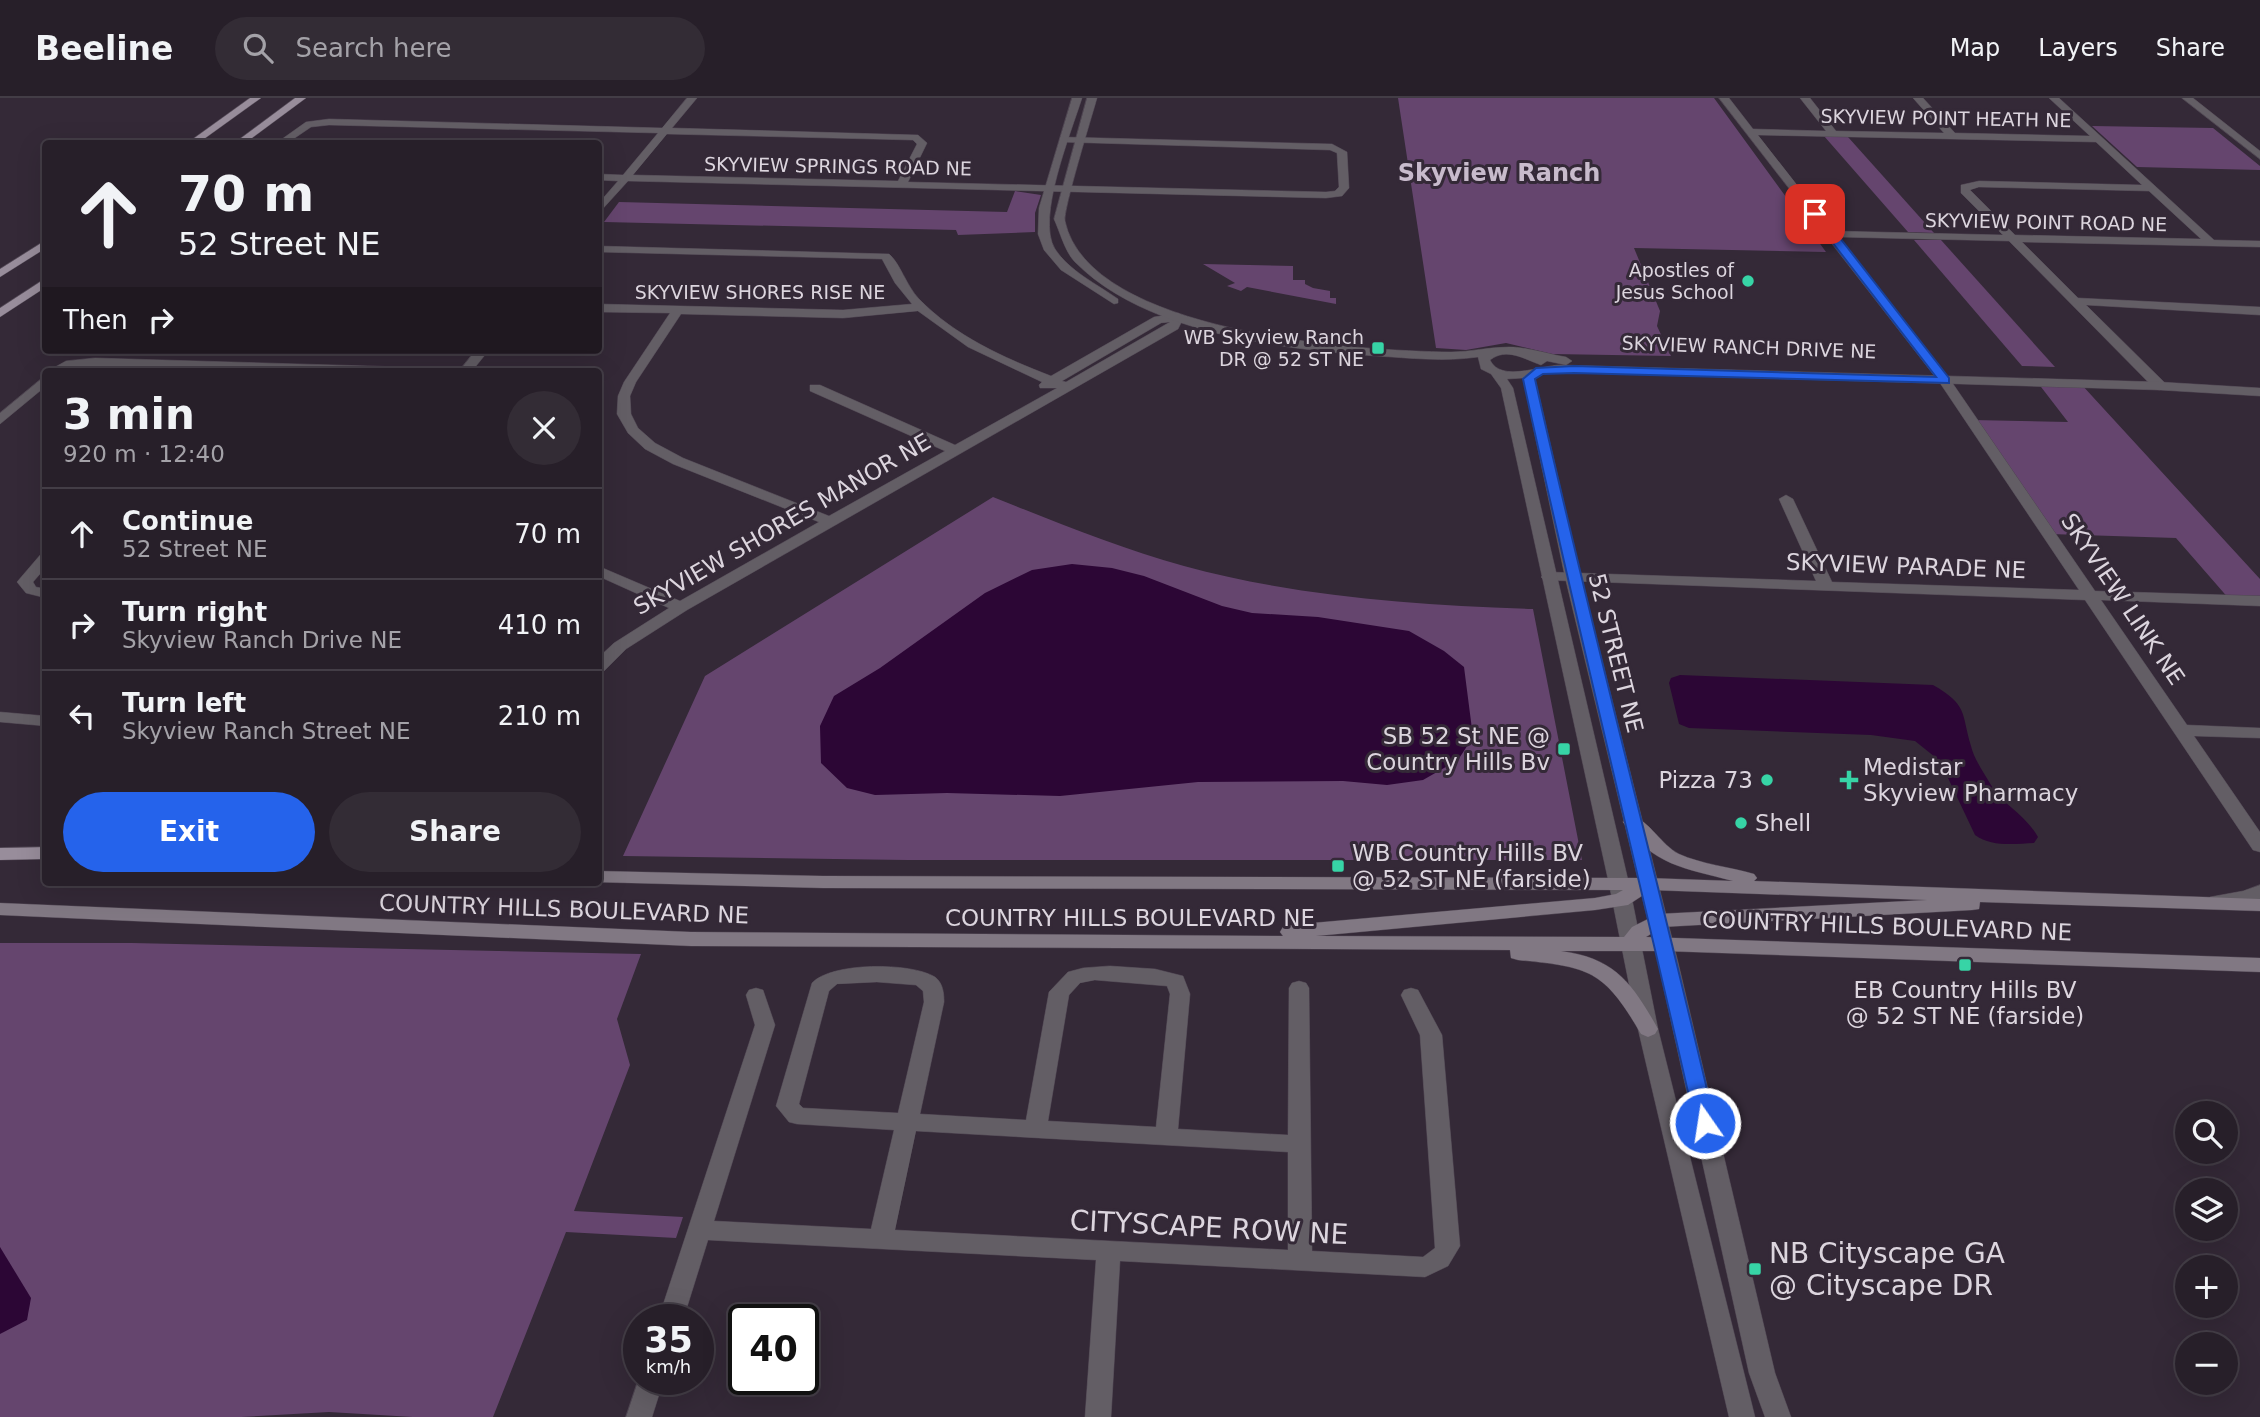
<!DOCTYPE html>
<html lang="en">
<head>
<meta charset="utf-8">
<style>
	:root { --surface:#271f29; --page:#332c35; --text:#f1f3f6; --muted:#a4a2a8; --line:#433d46; --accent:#2563eb }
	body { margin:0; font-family:"DejaVu Sans",sans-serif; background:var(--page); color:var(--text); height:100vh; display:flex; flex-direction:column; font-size:26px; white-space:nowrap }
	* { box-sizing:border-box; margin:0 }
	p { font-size:23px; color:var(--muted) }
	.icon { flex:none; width:38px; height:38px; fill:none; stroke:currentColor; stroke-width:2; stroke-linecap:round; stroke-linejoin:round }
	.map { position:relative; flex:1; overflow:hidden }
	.details { position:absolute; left:42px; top:270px; width:560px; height:518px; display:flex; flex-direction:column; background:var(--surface); border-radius:7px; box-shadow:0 7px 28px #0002,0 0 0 2px var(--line) }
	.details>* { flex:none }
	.banner { position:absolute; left:42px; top:42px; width:560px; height:214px; border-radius:7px; box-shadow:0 7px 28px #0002,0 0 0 2px var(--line); background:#271f29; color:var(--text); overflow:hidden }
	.fabs { position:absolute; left:2175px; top:1003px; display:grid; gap:14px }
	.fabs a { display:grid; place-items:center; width:63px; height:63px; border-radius:50%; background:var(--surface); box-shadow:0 7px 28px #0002,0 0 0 2px var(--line); font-size:35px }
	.speed { position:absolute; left:623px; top:1206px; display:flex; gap:14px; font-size:35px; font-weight:700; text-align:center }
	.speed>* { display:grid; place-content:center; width:91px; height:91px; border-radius:50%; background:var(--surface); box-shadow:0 7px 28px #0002,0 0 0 2px var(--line); line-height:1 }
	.speed small { font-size:18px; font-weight:400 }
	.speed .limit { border:4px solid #111; border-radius:10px; background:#fff; color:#111 }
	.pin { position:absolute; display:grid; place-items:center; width:60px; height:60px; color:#fff; margin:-30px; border-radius:14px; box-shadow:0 4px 10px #0006 }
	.me { position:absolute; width:77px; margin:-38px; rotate:347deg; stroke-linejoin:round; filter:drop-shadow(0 0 5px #0008) }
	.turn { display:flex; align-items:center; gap:24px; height:147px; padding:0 21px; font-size:32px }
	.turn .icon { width:91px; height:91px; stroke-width:2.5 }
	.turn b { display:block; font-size:49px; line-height:60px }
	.then { display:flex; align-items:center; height:66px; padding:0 21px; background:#0003; gap:14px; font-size:26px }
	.round { display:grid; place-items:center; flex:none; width:74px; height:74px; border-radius:37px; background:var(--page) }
	.headline { display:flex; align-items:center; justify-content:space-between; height:119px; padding:0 21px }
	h1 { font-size:42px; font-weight:600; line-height:52px }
	.cta { display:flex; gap:14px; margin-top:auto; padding:14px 21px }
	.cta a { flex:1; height:80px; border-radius:42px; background:var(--accent); color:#fff; font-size:28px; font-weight:600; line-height:80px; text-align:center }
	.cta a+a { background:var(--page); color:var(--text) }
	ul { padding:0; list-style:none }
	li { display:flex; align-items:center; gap:21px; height:91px; padding:0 21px; border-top:2px solid var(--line) }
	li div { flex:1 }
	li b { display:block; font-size:26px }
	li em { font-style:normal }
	header { display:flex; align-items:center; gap:42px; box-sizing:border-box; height:98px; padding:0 35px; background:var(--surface); border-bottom:2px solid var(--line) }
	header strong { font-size:33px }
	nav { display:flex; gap:38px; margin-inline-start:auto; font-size:24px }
	.search { width:490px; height:63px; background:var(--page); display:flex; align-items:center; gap:18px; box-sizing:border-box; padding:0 24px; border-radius:38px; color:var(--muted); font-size:26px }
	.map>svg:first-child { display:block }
	.green { fill:#65456e }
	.water { fill:#2c0635 }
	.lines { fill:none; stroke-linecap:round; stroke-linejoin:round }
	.minor-casing { stroke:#4f4552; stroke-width:1 }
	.tertiary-casing { stroke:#4f4552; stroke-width:1 }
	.secondary-casing { stroke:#4f4552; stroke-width:1 }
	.primary-casing { stroke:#4f4552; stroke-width:1 }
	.minor { fill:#635e65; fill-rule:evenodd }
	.tertiary { fill:#635e65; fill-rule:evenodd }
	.secondary { fill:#817883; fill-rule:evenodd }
	.primary { fill:#988d9b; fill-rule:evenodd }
	.route { fill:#2563eb; stroke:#184099; stroke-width:2 }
	.poi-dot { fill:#37d4a6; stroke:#342937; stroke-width:2.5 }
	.labels { text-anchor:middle; stroke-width:6; stroke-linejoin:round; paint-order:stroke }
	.far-street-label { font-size:19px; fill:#dcd5de; stroke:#342937 }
	.far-poi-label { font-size:19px; fill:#dcd5de; stroke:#342937; text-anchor:end }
	.street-label { font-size:23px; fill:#dcd5de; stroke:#342937 }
	.poi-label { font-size:23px; fill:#dcd5de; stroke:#342937; text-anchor:start }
	.far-district-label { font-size:24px; font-weight:bold; fill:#c8bbcc; stroke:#342937 }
	.near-street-label { font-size:28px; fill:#dcd5de; stroke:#342937 }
	.near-poi-label { font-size:28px; fill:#dcd5de; stroke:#342937; text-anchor:start }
</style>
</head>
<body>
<header>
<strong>Beeline</strong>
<div class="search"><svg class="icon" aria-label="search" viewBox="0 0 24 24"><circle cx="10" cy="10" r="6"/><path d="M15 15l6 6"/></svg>Search here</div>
<nav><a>Map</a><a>Layers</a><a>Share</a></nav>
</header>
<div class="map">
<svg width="2260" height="1319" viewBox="0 0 2260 1319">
	<rect width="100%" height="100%" fill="#342937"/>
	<g class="green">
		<polygon points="1398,0 1714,0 1826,154 1634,150 1660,213 1657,228 1671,258 1552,256 1506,245 1466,252 1436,250"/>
		<polygon points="2092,28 2213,30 2260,68 2260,72 2137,69"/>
		<polygon points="1824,38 1848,39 1934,135 1908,134"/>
		<polygon points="1015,93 1041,97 1035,115 1035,134 958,137 956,132 604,124 619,104 1007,114"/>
		<polygon points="1914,142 1941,142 2055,269 2022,268"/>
		<polygon points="1203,166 1293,168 1293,182 1305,182 1305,186 1313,190 1330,193 1330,200 1336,200 1336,206 1247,189 1241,193 1227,188 1235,185"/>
		<polygon points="2038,285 2081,286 2260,481 2260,503 2230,502 2176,440 2050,436 1972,322 2068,324"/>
		<path d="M993,399C1056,424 1119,450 1184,468C1298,499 1415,507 1533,511L1582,762H907L623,758L705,578Z"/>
		<polygon points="0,845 132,845 641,856 617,921 630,967 574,1113 683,1119 676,1140 566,1134 493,1319 413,1319 329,1314 241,1319 0,1319"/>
	</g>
	<g class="water">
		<polygon points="1072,466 1112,470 1144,478 1222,508 1252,515 1318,519 1409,533 1444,553 1464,569 1473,639 1458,662 1423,682 1387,687 1343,683 1198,684 1060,698 947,695 875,697 847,690 821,665 820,628 834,598 880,570 985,495 1032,472"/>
		<path d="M1680,577L1933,587C1968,607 1961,614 1971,648C1974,661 1984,675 1991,687C2003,707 2024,715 2038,739L2034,745C2014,746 1991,749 1975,737L1940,663L1915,643L1871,637L1689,630L1679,626L1669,585L1671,580Z"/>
		<polygon points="0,1149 31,1200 27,1222 0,1236"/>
	</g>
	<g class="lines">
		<defs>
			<g id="minor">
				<path d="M687,0H697L672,30L918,37L927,45L908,84L1326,94L1335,93L1339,89L1337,55L1330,52L1060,44V40L1063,39L1332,46L1347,54L1349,90L1342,98L1326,100L628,83L598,116V106L618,83L598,82V76L623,77L658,35L329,27L311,29L286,46H275L306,24L329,21L662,30ZM667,36L913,42L917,46L898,83L633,77Z"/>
				<path d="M1719,0H1729L1753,31L1826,33L1800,0H1810L1836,33L1944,35L1913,0H1923L1955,35L2090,38L2049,0H2059L2214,142L2260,143V149L2022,144L2078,200L2260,209V217L2086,207L2165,285L2166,288L2160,292L2155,291L2009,143L1839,139L1949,280L2095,493L2260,498V508L2101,502L2187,627L2260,630V640L2194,638L2260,734V754L2253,752L2085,502L1544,482L1541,479L1544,476L1549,474L1816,483L1779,401L1786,397L1793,401L1832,484L2079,492L1940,285ZM1758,37L2096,44L2142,87L1979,83L1961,87V95L2003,137L1833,133ZM1979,89L2149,93L2201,141L2015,137L1970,92Z"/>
				<path d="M598,148L889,156C900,165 906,187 919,201C955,238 1004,260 1051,278L1154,219L1178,215L1184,219L1178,231L687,512L626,551L604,573L598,575V560L614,545L669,510L598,478V468L680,503L819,424L673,366L645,351L628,335L617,316L618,298L624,284L670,215L598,214V206L843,212L912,206L895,185L882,161L598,154ZM918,213L968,249L1042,284L1039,287L1040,290H1057L955,347L820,287H810V293L945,353L829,418L683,360L655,345L638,330L631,316L630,298L636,284L681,216L843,220ZM1170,224L1066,284L1062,283L1161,225Z"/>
				<polygon points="476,252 489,252 472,273 459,273"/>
				<polygon points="95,260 403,269 409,273 275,273 95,268 48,273 66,263"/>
				<polygon points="46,277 46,288 0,326 0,315"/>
				<polygon points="46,455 46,469 33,484 36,489 46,491 46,500 26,495 17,484 41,456"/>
				<polygon points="0,614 46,618 46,628 0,624"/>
				<path d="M2260,787V801C2247,807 2225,813 2210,809L2207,804L2210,799L2243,793Z"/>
				<path d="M1110,868L1155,871L1183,878L1190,896L1178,1031L1288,1037L1289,890L1292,885L1299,883L1306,885L1309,890L1312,1153L1423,1159L1435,1150L1420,937L1401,897L1404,892L1411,890L1418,892L1442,937L1460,1148L1448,1168L1425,1179L1120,1163L1111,1319H1085L1096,1162L708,1142L683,1222H658L755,927L746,897L749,892L756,890L763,892L775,927L714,1123L871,1131L894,1032L797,1026L789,1024L776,1008L812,885C831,864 911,864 935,879C943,885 944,895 944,904L920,1016L1026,1022L1049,894L1068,874L1083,870ZM1095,882L1167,888L1170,896L1156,1029L1048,1023L1069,897L1080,885ZM877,884L916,887L923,893L924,904L898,1015L803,1010L799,1006L829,893L837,886ZM916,1033L1288,1054V1152L895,1132Z"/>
				<polygon points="639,1280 664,1281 652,1319 626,1319"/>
			</g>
			<g id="tertiary">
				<path d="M1072,0H1082C1071,35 1036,120 1055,151C1069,173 1097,186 1118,201V205L1114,206L1061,172L1044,152L1038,136L1039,110Z"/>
				<path d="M1087,0H1097C1092,18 1063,112 1065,123C1089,235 1358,253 1451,254C1470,254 1489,249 1509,249C1528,249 1547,256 1566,259L1572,263L1566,267L1547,263L1541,267C1524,261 1507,249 1490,262C1501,285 1541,267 1561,267L2160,284L2260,290V298L2160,292L1561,274L1545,275L1535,281L1581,479L1678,864L1775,1275L1791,1319H1765L1749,1275L1658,864L1565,479L1523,280L1507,281L1513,290L1629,786L1658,931L1755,1319H1729L1638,931L1609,786L1501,290L1491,276L1481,271L1478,259C1444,264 1410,260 1376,258C1281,251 1145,235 1075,164C1065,154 1060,134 1054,121Z"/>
				<polygon points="2182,0 2193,0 2260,53 2260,61"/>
			</g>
			<path id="secondary" d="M1632,718C1650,723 1661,747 1679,756C1701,766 1730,769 1754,776L1757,780L1754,783L2260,801V813L1980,804L1979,811L1972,812L1662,829L1646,839L2260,860V874L1664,853H1561C1615,860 1633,886 1658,931L1655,936L1648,939L1641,936C1604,872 1590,869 1518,862L1511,860L1510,852L691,848L0,817V805L691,834L1283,838L1280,834L1283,829L1290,827L1595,800L1616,796L1623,792L823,790L593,784H598V773L823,778L1647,780L1733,783C1685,770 1653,768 1623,724ZM1651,792L1927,802L1658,816L1632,829L1624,839L1316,838L1595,812L1628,807Z"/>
			<g id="primary">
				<polygon points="250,0 261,0 197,46 186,46"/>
				<polygon points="295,0 306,0 244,46 233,46"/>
				<polygon points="46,142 46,150 0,179 0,171"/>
				<polygon points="46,180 46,189 0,219 0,210"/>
				<polygon points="46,749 46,761 0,762 0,750"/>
			</g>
		</defs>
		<use href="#minor" class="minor-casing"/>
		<use href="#tertiary" class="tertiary-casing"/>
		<use href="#secondary" class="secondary-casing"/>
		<use href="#primary" class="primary-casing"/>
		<use href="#minor" class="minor"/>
		<use href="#tertiary" class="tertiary"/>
		<use href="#secondary" class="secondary"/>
		<use href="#primary" class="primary"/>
	</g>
	<path class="route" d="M1815,113H1819L1949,280V285L1574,275L1543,276L1535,281C1591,530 1657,777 1715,1025L1712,1031L1705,1033L1698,1031L1695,1025C1639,777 1577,530 1523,281L1536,270L1574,268L1936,279L1812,118V113Z"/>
	<g class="poi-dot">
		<circle cx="1748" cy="183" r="7"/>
		<rect x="1371" y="243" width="14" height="14" rx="3.5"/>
		<rect x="1557" y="644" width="14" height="14" rx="3.5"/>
		<circle cx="1767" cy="682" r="7"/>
		<path d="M1845.5 671.5h7v7h7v7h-7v7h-7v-7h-7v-7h7z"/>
		<circle cx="1741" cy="725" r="7"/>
		<rect x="1331" y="761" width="14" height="14" rx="3.5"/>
		<rect x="1958" y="860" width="14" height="14" rx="3.5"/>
		<rect x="1748" y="1164" width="14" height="14" rx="3.5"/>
	</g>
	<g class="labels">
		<g class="far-street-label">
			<text transform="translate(1946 20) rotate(1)" y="7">SKYVIEW POINT HEATH NE</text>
			<text transform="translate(838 68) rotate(1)" y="7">SKYVIEW SPRINGS ROAD NE</text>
			<text transform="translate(2046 124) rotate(1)" y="7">SKYVIEW POINT ROAD NE</text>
			<text x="760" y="201">SKYVIEW SHORES RISE NE</text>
			<text transform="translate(1749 249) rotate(2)" y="7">SKYVIEW RANCH DRIVE NE</text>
		</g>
		<g class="far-poi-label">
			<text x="1734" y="179">Apostles of<tspan x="1734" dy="22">Jesus School</tspan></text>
			<text x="1364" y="246">WB Skyview Ranch<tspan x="1364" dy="22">DR @ 52 ST NE</tspan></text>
		</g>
		<g class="street-label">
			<text transform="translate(782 426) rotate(-30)" y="8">SKYVIEW SHORES MANOR NE</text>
			<text transform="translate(1906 468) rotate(2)" y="8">SKYVIEW PARADE NE</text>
			<text transform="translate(2123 501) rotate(56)" y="8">SKYVIEW LINK NE</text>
			<text transform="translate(1616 555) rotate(76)" y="8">52 STREET NE</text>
			<text transform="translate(564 811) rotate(2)" y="8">COUNTRY HILLS BOULEVARD NE</text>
			<text x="1130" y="828">COUNTRY HILLS BOULEVARD NE</text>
			<text transform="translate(1887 828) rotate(2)" y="8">COUNTRY HILLS BOULEVARD NE</text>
		</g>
		<g class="poi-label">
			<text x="1550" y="646" text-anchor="end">SB 52 St NE @<tspan x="1550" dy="26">Country Hills Bv</tspan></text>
			<text x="1863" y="677">Medistar<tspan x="1863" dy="26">Skyview Pharmacy</tspan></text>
			<text x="1753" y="690" text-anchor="end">Pizza 73</text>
			<text x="1755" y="733">Shell</text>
			<text x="1352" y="763">WB Country Hills BV<tspan x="1352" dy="26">@ 52 ST NE (farside)</tspan></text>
			<text x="1965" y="900" text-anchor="middle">EB Country Hills BV<tspan x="1965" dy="26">@ 52 ST NE (farside)</tspan></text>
		</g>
		<g class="far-district-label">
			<text x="1499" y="83">Skyview Ranch</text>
		</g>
		<g class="near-street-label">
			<text transform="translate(1209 1129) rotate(3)" y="10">CITYSCAPE ROW NE</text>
		</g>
		<g class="near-poi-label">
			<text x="1769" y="1165">NB Cityscape GA<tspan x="1769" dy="32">@ Cityscape DR</tspan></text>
		</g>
	</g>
</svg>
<div class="fabs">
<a><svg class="icon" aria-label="search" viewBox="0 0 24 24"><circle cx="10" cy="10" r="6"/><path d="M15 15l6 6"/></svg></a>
<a><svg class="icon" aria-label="layers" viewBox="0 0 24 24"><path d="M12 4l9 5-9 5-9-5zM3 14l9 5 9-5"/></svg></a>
<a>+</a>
<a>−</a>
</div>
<div class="speed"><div>35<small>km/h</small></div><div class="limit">40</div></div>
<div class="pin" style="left:1815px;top:116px;background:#d93025"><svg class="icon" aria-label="arrive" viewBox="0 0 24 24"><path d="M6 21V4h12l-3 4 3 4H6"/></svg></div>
<svg class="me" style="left:1705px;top:1025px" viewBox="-20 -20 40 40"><circle r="17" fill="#2563eb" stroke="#fff" stroke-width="3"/><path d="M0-11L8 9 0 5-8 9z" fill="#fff"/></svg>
<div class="banner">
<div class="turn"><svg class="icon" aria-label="ahead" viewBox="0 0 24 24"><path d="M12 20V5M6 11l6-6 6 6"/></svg><div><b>70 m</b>52 Street NE</div></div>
<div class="then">Then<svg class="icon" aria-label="right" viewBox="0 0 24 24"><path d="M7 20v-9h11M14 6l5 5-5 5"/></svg></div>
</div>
<section class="details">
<div class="headline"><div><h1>3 min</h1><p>920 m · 12:40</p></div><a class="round"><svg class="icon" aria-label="close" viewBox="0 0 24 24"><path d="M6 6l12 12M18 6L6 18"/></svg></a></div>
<ul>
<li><svg class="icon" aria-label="ahead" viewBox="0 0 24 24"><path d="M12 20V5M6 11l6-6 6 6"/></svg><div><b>Continue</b><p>52 Street NE</p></div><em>70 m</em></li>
<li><svg class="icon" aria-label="right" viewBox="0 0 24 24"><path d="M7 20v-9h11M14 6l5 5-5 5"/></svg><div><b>Turn right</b><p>Skyview Ranch Drive NE</p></div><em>410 m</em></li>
<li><svg class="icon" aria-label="left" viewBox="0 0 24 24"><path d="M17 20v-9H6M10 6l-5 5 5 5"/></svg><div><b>Turn left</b><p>Skyview Ranch Street NE</p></div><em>210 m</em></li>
</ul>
<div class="cta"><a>Exit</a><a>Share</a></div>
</section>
</div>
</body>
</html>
